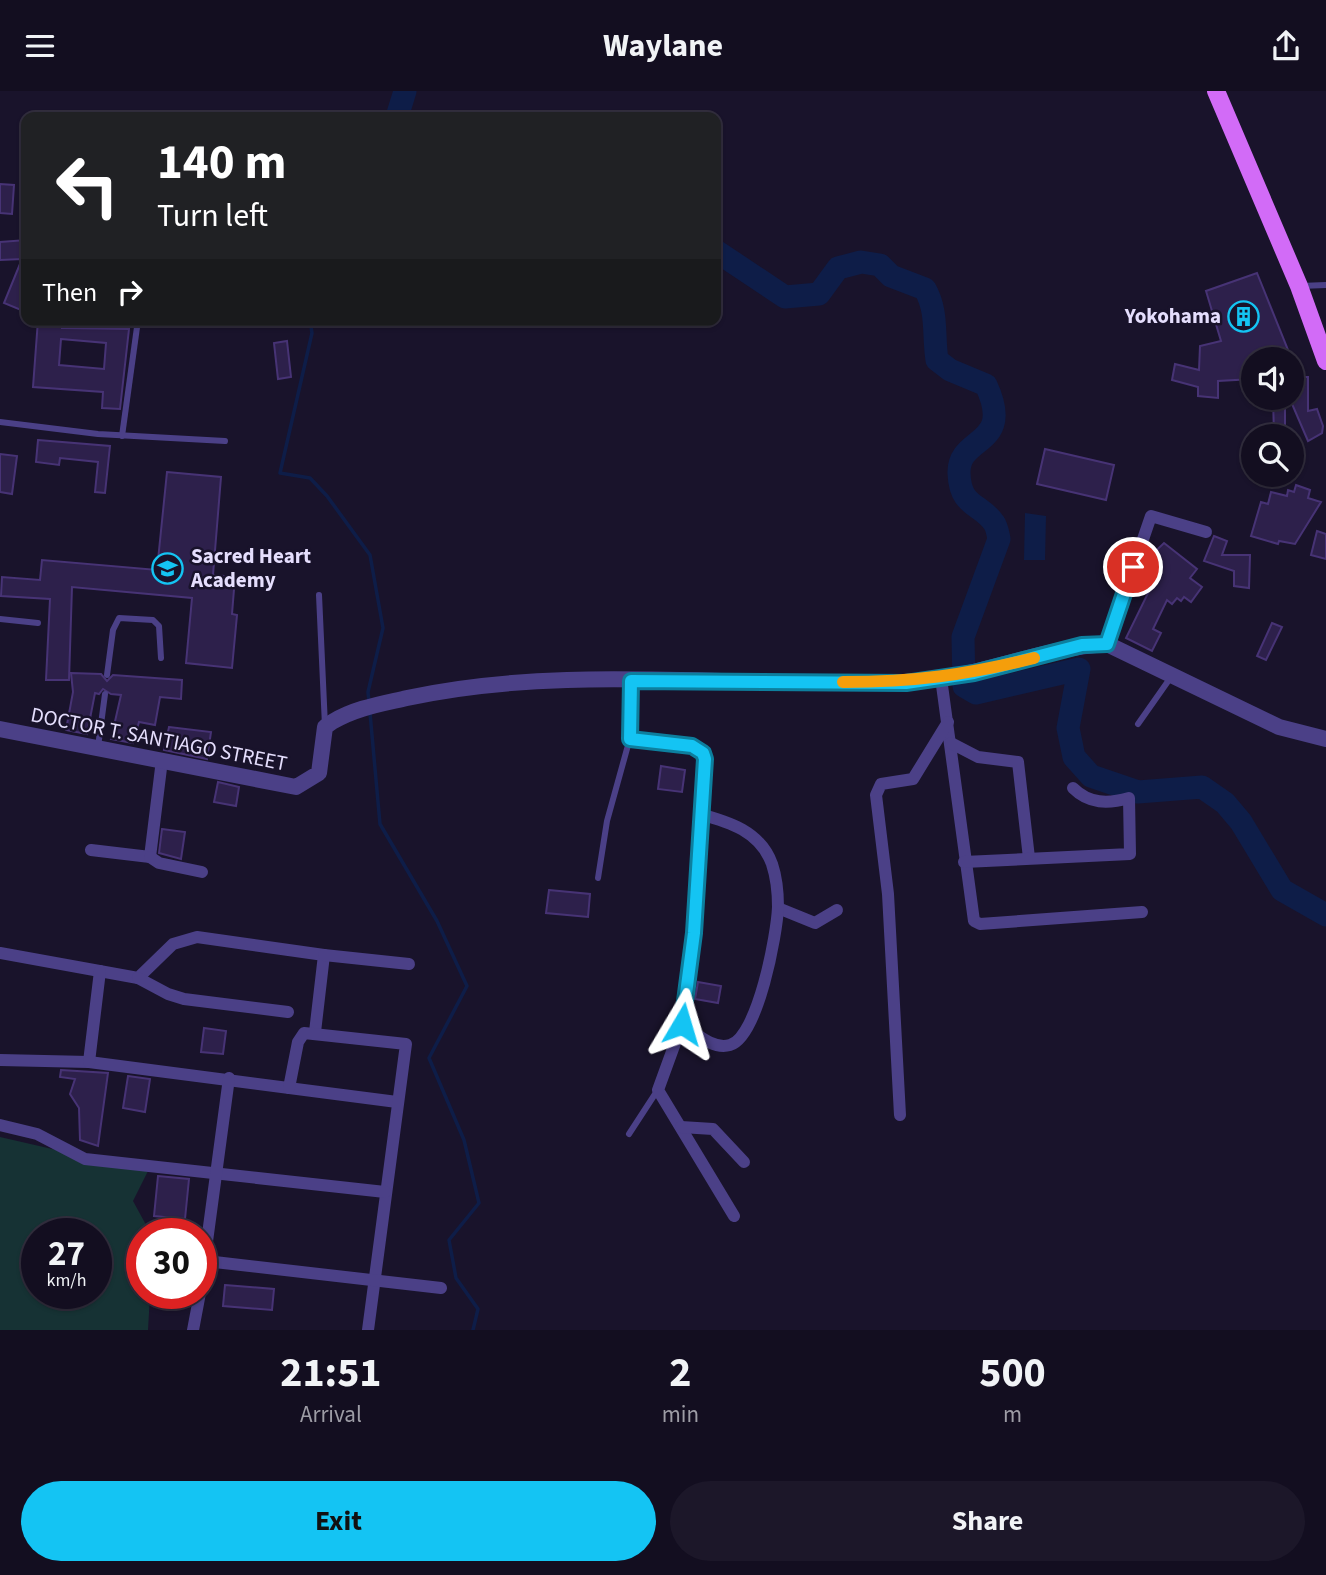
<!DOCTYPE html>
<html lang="en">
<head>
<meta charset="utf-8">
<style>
	:root { --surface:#130e20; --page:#1c1729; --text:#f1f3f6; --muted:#9d9ca5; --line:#322e3e; --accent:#14c4f3 }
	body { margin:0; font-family:"Source Sans 3",sans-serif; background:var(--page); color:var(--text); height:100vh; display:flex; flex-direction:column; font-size:26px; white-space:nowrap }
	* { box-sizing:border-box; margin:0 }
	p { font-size:23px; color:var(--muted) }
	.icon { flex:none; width:38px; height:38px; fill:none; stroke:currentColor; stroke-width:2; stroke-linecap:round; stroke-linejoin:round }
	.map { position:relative; height:1239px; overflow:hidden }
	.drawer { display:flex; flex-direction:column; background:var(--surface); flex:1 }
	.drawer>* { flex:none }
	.guide { position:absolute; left:21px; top:21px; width:700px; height:214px; border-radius:14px; box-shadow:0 2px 5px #0004,0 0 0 2px var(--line); background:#202124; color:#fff; overflow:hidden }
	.buttons { position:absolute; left:1241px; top:256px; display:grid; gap:14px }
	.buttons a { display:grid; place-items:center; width:63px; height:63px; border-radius:50%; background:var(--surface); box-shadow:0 2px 5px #0004,0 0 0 2px var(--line); font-size:35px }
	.speed { position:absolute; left:21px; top:1127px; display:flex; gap:14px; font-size:35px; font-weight:700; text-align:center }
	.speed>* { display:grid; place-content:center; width:91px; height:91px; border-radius:50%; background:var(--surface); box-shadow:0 2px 5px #0004,0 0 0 2px var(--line); line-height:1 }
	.speed small { font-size:18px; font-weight:400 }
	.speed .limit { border:10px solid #d22; background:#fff; color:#111 }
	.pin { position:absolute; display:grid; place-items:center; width:60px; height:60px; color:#fff; margin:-30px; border:4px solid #fff; border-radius:50%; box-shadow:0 2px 7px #0007 }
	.me { position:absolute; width:77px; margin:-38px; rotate:7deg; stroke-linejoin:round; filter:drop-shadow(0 0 5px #0008) }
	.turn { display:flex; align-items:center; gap:24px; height:147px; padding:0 21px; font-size:32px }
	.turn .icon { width:91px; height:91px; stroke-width:2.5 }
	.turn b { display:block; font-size:49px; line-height:60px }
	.then { display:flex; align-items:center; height:66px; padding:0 21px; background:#0003; gap:14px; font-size:26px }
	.eta { display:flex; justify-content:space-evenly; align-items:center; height:119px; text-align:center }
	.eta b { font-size:42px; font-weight:700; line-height:49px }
	.cta { display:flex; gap:14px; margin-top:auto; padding:14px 21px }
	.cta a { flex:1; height:80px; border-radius:42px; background:var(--accent); color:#111; font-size:28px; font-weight:700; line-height:80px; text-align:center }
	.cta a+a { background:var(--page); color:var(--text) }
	header { display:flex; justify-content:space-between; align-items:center; height:91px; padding:0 21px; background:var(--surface); font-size:32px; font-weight:700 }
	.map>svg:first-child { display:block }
	.green { fill:#163234; fill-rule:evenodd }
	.water { fill:#0e1d48 }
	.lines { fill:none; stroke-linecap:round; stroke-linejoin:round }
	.stream { stroke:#0e1d48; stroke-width:3.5 }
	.river { stroke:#0e1d48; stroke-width:23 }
	.building { fill:#2d204b; stroke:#473375; stroke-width:2; fill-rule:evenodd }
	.service { stroke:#4b4087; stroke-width:6 }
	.minor { stroke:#4b4087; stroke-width:12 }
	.tertiary { stroke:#4b4087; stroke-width:16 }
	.primary { stroke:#d26bf7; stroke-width:18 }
	.route-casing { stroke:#0d7f9e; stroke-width:18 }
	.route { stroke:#14c4f3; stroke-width:12 }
	.slow { stroke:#f59e0b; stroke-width:12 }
	.labels { text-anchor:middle; stroke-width:5; stroke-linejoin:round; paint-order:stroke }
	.poi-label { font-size:21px; font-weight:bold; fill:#e5defd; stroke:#19132b; text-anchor:end }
	.street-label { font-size:21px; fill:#e5defd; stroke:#19132b }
</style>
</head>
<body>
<header><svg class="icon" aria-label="menu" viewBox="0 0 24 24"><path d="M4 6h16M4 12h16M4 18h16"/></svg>Waylane<svg class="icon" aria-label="share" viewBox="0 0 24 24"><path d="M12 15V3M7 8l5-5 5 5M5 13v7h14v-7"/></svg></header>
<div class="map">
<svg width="1326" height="1239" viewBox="0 0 1326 1239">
	<rect width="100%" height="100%" fill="#19132b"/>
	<path class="green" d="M0,1046L148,1080L133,1110L151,1143H142V1202H191V1209L150,1204L148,1239H0ZM37,1143H96V1202H37Z"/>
	<polygon class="water" points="1025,422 1046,425 1045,469 1024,469"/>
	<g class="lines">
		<g class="stream">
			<polyline points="310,229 312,242 280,382 310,387 327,405 370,464 383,537 368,601 369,611"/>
			<polyline points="370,622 380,733 437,830 467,895 429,967 464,1049 479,1112 449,1149 456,1187 478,1218 473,1239"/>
		</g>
		<g class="river">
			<polyline points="397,26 405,0"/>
			<path d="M716,160L785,206L819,203L838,177L861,171L880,174L891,185L925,198C938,221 933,243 937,269L950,279L986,294C1015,356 958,344 959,382C960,417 981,412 994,432C997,436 998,443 999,448L963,546L964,595L976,602L1079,578L1068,637L1074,666L1091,685L1138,701L1202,696L1225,712L1241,731L1282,799L1326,824"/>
		</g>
	</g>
	<g class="building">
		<polygon points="0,93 14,94 12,123 0,122"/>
		<polygon points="26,149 26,206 21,219 4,212 22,168 0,169 0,151"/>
		<polygon points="1257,182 1290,264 1285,263 1284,268 1253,268 1253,288 1218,290 1218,307 1198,305 1198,296 1172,289 1175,273 1199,279 1200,255 1221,250 1206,200"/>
		<path d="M38,229L62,230V237L129,238L120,318L102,317L103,301L33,296ZM61,248L106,252L104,278L59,274Z"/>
		<polygon points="287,250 291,286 278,288 274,252"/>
		<polygon points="1292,286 1308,286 1308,320 1317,318 1323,335 1322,342 1308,350 1289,306 1292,306"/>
		<polygon points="1273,306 1285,306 1285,345 1274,345"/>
		<polygon points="38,349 110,355 105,402 95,401 98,371 60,367 59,374 36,371"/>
		<polygon points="1045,358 1114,374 1106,409 1037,393"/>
		<polygon points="0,363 17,365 12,403 0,401"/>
		<polygon points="167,381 221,386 213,484 235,486 232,523 237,524 232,577 186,572 192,507 72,496 69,589 46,589 50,508 1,505 2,486 40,489 42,469 157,479"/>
		<polygon points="1296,394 1310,399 1308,407 1321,411 1295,453 1279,450 1278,453 1251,445 1261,411 1268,413 1271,401 1287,405 1288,399 1294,401"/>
		<polygon points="1317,440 1326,443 1326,468 1311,464"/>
		<polygon points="1214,445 1227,450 1222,464 1250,464 1249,497 1234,495 1234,480 1204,470"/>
		<polygon points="1164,452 1197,478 1190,487 1202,496 1191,511 1184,506 1181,510 1177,507 1172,513 1167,509 1153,538 1161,542 1152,560 1126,547 1151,496 1146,492 1153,483 1143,475 1144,471"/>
		<polygon points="1272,532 1282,536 1266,569 1257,565"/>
		<polygon points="71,582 101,583 107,590 113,584 182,589 181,608 160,606 155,634 139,631 133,652 111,648 121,604 111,603 103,598 99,603 95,602 87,643 66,639 73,601"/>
		<polygon points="169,636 211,641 207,668 164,659"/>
		<polygon points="661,675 685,679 682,701 658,698"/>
		<polygon points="218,691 239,696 236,715 214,711"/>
		<polygon points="162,738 185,741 181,768 159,762"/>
		<polygon points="549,799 590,803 588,826 546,822"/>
		<polygon points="698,891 721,895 718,912 695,908"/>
		<polygon points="204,937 226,940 223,963 201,961"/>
		<polygon points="61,979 108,982 98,1055 80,1049 79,1017 70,1003 75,988 60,986"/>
		<polygon points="128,985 150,988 145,1021 123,1017"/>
		<polygon points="158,1085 189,1088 185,1128 154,1125"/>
		<polygon points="225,1194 274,1198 272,1219 223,1215"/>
	</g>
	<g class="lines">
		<g class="service">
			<polyline points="1300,195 1326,194"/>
			<polyline points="0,331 98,343 225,350"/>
			<polyline points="122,345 138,229"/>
			<polyline points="319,504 325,635"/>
			<polyline points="0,528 38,532"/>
			<polyline points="107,584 113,539 119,527 153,529 159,535 161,567"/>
			<polyline points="1138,633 1171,586"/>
			<polyline points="98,656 105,603"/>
			<polyline points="598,787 607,730 630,647"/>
			<polyline points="629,1043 657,1000"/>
		</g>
		<g class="minor">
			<polyline points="1107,553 1151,425 1206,441"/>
			<polyline points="941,587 974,830 980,833 1142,821"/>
			<polyline points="631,590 630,647 692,655 703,662 705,669 694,842 682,933 658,999 734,1125"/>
			<polyline points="951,652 978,666 1018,671 1029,767"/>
			<polyline points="91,759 150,766 162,669"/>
			<polyline points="150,766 159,772 202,781"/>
			<path d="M964,771L1130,763L1129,707C1108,713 1089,713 1073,697"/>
			<polyline points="778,817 815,832 837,819"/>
			<polyline points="0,862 138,887 173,853 197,846 324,864 315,941"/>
			<polyline points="324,864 409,873"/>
			<polyline points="138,887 168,903 184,908 288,921"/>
			<path d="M682,933C696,942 712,959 730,954C758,946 777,843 778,816C778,803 776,785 772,773C760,740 729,731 700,723"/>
			<polyline points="0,969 89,971 397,1011"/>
			<polyline points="89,971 100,880"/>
			<polyline points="289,997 298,951 304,942 406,953 368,1239"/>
			<polyline points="900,1024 888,803 876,704 881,693 913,688 948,631"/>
			<polyline points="0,1034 37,1043 85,1068 385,1101"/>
			<polyline points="681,1036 713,1038 744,1071"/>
			<polyline points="206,1170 441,1197"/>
			<polyline points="201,1195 229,987"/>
			<polyline points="193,1239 200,1202"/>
		</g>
		<path class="tertiary" d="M0,638L296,696L319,682L325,636L332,631C355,617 381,613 407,607C568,572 741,598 904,591C974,589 1038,557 1107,553L1279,636L1326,648"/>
		<polyline class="primary" points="1216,0 1299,195 1326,270"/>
	</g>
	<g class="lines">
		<defs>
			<polyline id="route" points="682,933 694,842 705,668 703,662 692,655 630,648 631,590 906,592 974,582 1082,554 1107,553 1133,476"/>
		</defs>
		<use href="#route" class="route-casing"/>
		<use href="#route" class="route"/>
		<path class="slow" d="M843,591C914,591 966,584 1034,567"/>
	</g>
	<defs>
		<symbol id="building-ring" viewBox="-11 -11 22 22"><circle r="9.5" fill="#19132b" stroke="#14c4f3" stroke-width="1.5"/><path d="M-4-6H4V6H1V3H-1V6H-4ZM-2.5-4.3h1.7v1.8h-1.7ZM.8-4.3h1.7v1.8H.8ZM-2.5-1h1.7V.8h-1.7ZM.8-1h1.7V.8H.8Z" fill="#14c4f3"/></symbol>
		<symbol id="school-ring" viewBox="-11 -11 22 22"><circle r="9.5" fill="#19132b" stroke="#14c4f3" stroke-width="1.5"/><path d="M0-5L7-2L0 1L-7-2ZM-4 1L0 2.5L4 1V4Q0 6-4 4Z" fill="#14c4f3"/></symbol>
	</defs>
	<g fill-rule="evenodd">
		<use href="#building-ring" x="1226" y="208" width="35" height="35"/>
		<use href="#school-ring" x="150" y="460" width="35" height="35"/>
	</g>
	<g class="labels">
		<g class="poi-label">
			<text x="1221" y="232">Yokohama</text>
			<text x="191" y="472" text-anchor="start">Sacred Heart<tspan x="191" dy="24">Academy</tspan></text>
		</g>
		<g class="street-label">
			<text transform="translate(159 648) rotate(11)" y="7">DOCTOR T. SANTIAGO STREET</text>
		</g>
	</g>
</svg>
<div class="buttons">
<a><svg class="icon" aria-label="sound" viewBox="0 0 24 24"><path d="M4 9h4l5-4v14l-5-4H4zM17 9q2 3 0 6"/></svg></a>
<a><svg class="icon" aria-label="search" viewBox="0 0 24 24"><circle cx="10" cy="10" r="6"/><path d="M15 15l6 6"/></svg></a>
</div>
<div class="speed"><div>27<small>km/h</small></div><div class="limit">30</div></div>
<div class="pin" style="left:1133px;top:476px;background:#d93025"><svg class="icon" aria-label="arrive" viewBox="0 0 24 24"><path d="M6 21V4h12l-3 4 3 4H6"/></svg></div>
<svg class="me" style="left:682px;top:933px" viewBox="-20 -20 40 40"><path d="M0-17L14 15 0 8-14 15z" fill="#14c4f3" stroke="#fff" stroke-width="4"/></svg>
<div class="guide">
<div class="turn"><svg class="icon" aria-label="left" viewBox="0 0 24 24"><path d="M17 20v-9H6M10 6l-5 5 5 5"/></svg><div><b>140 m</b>Turn left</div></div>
<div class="then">Then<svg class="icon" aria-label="right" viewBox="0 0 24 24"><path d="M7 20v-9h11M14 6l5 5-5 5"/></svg></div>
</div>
</div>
<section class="drawer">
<div class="eta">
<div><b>21:51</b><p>Arrival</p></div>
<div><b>2</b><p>min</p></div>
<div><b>500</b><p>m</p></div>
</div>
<div class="cta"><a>Exit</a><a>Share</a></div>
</section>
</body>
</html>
